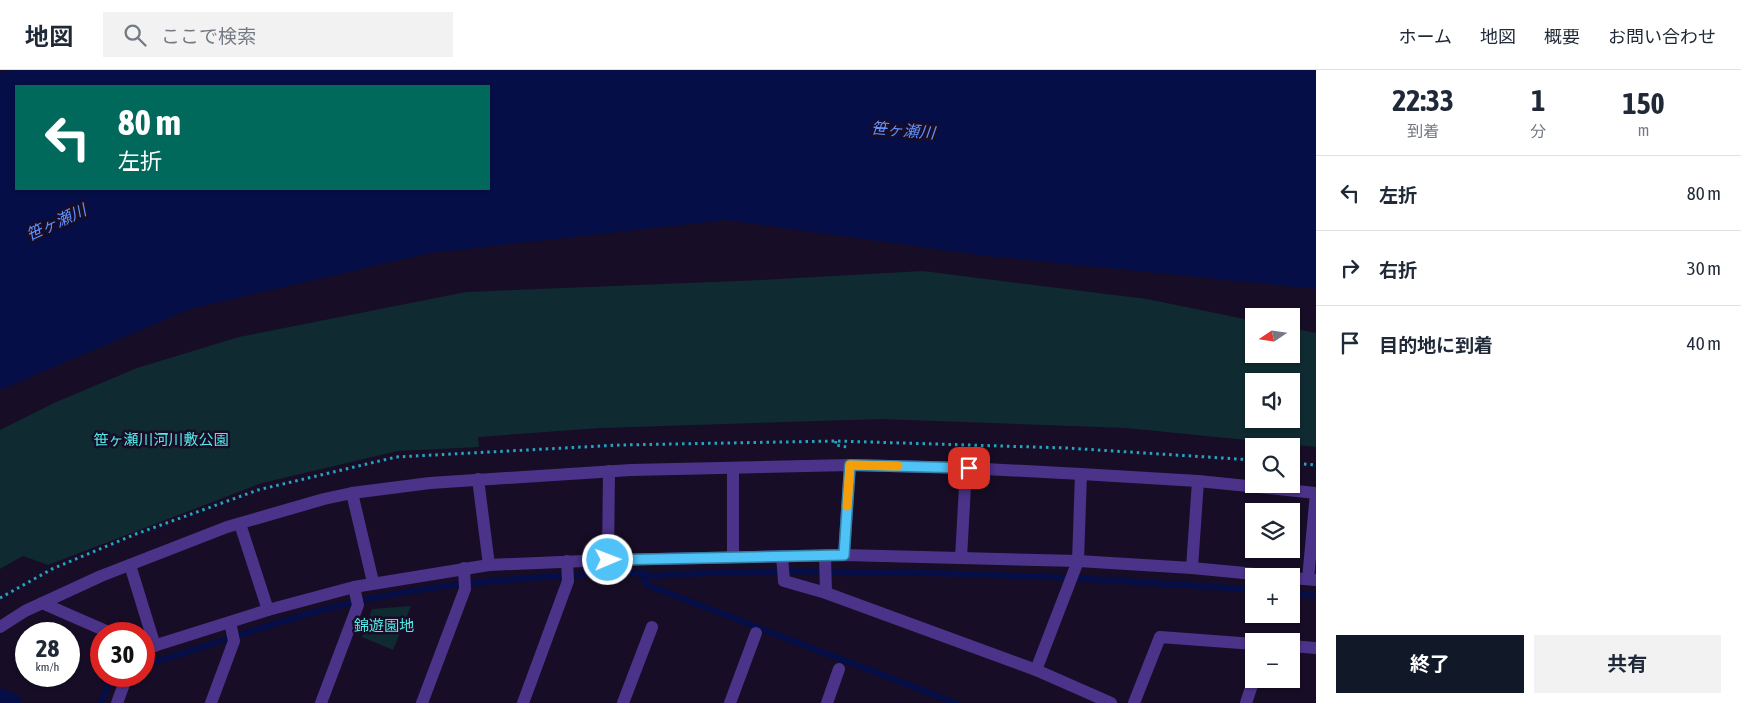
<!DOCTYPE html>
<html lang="ja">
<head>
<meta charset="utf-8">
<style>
	:root { --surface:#fff; --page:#f2f2f3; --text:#1f2937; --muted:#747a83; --line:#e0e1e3; --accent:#111827 }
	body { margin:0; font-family:"Asap Condensed","Noto Sans JP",sans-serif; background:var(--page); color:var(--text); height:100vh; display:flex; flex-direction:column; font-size:19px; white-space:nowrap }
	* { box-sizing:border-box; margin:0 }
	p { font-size:16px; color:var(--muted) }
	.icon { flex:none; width:28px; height:28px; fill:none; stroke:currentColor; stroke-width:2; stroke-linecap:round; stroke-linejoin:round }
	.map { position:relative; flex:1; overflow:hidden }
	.drawer { display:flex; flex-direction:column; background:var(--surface); width:425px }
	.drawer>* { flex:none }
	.top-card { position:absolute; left:15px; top:15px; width:475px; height:105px; border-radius:0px; box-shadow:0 1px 4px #0004; background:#00695c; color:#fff; overflow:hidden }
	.needle { width:32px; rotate:257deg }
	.tools { position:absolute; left:1245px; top:238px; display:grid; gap:10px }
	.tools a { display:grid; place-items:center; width:55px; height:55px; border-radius:0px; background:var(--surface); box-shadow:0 1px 4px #0004; font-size:25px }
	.speed { position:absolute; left:15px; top:552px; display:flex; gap:10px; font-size:25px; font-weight:700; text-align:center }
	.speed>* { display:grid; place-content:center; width:65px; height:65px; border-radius:50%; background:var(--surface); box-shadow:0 1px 4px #0004; line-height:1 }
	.speed small { font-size:12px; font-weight:400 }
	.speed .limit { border:8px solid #d22; background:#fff; color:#111 }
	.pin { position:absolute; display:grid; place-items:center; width:42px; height:42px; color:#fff; margin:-21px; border-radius:10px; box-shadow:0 2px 8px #0006 }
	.me { position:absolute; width:55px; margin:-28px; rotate:89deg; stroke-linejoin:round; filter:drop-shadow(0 0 4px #0008) }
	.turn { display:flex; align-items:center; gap:18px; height:105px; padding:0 20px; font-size:22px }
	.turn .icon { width:65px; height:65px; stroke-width:2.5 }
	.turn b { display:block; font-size:35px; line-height:42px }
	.eta { display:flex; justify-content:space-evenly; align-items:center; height:85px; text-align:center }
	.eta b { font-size:30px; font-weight:700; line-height:35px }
	.cta { display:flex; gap:10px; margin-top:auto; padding:10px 20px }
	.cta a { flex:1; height:58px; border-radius:0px; background:var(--accent); color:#fff; font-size:20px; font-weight:700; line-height:58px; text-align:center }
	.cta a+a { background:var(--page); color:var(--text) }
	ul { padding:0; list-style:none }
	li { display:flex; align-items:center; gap:15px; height:75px; padding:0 20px; border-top:1px solid var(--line) }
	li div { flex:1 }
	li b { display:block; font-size:19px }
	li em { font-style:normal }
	header { display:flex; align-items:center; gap:30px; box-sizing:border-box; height:70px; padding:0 25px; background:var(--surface); border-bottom:1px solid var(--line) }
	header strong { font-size:24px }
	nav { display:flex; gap:28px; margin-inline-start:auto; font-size:18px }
	.search { width:350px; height:45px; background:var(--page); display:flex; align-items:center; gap:12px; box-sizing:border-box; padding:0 18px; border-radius:0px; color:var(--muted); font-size:19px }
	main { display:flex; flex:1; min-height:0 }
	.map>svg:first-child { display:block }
	.green { fill:#0f2a31; fill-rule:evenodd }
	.water { fill:#050e47; fill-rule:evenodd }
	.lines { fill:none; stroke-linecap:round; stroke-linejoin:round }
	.stream { stroke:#050e47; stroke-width:6 }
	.canal { stroke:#050e47; stroke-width:21 }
	.path { stroke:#23a6c1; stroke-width:3; stroke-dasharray:2.5 4; stroke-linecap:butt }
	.street { stroke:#4b338a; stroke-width:12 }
	.route-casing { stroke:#337fa1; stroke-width:12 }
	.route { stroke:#4fc3f7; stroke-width:9 }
	.slow { stroke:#f59e0b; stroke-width:9 }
	.labels { text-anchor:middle; stroke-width:5; stroke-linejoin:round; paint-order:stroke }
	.park-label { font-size:15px; fill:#53eae8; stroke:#170d26 }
	.water-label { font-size:16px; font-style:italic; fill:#6090ff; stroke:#170d26 }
</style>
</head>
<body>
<header>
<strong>地図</strong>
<div class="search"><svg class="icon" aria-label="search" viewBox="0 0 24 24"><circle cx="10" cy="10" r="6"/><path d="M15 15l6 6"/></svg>ここで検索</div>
<nav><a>ホーム</a><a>地図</a><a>概要</a><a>お問い合わせ</a></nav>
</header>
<main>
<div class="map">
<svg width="1316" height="633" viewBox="0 0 1316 633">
	<rect width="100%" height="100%" fill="#170d26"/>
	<g class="green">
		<path d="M923,201L1147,229L1254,251V284H1291V258L1316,263V377L1126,358L882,349L601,358L478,367L479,377L398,381L262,413L48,495L23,486L0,499V360L54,333L137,298L239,267L466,222L762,210ZM1254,311H1291V349H1254Z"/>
		<polygon points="411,536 393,580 362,567 372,539"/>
	</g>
	<path class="water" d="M12,0H1316V219L987,186L725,150L430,183L190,239L0,320V3ZM16,16H489V119H16Z"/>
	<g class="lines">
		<g class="stream">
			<polyline points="642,503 647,515 956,633"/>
			<polyline points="1291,523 1316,526"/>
			<path d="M145,593C162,592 180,583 196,579C238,566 280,551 323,540C427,512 535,506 642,503L651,506C721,501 791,501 862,502C993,503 1123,510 1254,520"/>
			<polyline points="101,633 112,606"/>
		</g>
		<polyline class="canal" points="0,629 11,633"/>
		<g class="path">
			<polyline points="836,371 835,375 847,377"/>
			<polyline points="1291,393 1316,395"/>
			<polyline points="0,528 52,499 136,464 258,420 396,387 620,375 836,371 1067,378 1254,390"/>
		</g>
		<g class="street">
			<polyline points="733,398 733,487"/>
			<polyline points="478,409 489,495"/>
			<polyline points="352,423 373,512"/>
			<polyline points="240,454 268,540"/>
			<polyline points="825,485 826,523"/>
			<polyline points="844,485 850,395"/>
			<polyline points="782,486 784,511 826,523 1036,600 1111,633"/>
			<polyline points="961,488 966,398"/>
			<polyline points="608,490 609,401"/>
			<polyline points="130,495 155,576"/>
			<polyline points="1192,498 1198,411"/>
			<polyline points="1291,508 1316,510"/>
			<polyline points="1308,509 1316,423"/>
			<polyline points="42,533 113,564"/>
			<polyline points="0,557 25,541 101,506 227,457 324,429 352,423 430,413 631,400 850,395 966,398 1081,404 1198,411 1316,423"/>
			<polyline points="1291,576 1316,578"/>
			<polyline points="144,579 268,540 354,517 489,495 608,490 844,485 1078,491 1192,498 1276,506"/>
			<polyline points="1036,600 1078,491 1081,404"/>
			<polyline points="117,633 127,606"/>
			<polyline points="211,633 234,571 230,552"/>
			<polyline points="321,633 358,535 354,517"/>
			<polyline points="422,633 465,519 464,498"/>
			<polyline points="523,633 568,511 567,491"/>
			<polyline points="623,633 652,557"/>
			<polyline points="730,633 756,563"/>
			<polyline points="827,633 839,599"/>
			<polyline points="1134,633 1160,567 1254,574"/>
			<polyline points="1246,633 1254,609"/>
		</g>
	</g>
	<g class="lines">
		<defs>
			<polyline id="route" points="608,490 844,485 850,395 969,398"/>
		</defs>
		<use href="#route" class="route-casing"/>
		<use href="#route" class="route"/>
		<polyline class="slow" points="847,436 850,395 898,396"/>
	</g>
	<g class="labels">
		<g class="park-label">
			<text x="161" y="375">笹ヶ瀬川河川敷公園</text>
			<text x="384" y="561">錦遊園地</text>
		</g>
		<g class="water-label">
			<text transform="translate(903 60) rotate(5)" y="6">笹ヶ瀬川</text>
			<text transform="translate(56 152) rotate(-25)" y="6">笹ヶ瀬川</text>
		</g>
	</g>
</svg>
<div class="tools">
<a><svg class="needle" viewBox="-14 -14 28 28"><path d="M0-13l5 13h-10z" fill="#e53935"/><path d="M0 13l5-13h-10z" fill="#747a83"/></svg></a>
<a><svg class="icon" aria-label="sound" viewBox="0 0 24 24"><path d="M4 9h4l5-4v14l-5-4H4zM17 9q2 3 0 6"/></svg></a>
<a><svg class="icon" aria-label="search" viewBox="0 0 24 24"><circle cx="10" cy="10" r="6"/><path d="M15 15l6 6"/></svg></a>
<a><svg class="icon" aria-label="layers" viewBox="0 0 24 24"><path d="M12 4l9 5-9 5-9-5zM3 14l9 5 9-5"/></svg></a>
<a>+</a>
<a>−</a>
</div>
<div class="speed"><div>28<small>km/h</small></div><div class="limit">30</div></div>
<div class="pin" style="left:969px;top:398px;background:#d93025"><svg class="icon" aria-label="arrive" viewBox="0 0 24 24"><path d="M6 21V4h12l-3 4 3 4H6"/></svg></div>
<svg class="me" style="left:608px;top:490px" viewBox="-20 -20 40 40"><circle r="17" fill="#4fc3f7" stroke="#fff" stroke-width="3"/><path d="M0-11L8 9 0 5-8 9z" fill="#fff"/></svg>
<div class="top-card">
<div class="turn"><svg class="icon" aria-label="left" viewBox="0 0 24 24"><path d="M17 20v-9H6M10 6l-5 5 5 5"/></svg><div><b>80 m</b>左折</div></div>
</div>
</div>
<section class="drawer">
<div class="eta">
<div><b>22:33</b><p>到着</p></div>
<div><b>1</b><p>分</p></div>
<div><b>150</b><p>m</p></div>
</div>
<ul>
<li><svg class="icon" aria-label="left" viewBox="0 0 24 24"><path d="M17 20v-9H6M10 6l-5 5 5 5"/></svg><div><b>左折</b></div><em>80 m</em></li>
<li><svg class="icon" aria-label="right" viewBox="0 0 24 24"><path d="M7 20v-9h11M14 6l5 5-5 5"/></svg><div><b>右折</b></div><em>30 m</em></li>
<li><svg class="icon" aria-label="arrive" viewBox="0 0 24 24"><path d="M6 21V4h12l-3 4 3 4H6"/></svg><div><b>目的地に到着</b></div><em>40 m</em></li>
</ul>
<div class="cta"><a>終了</a><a>共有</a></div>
</section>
</main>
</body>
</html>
